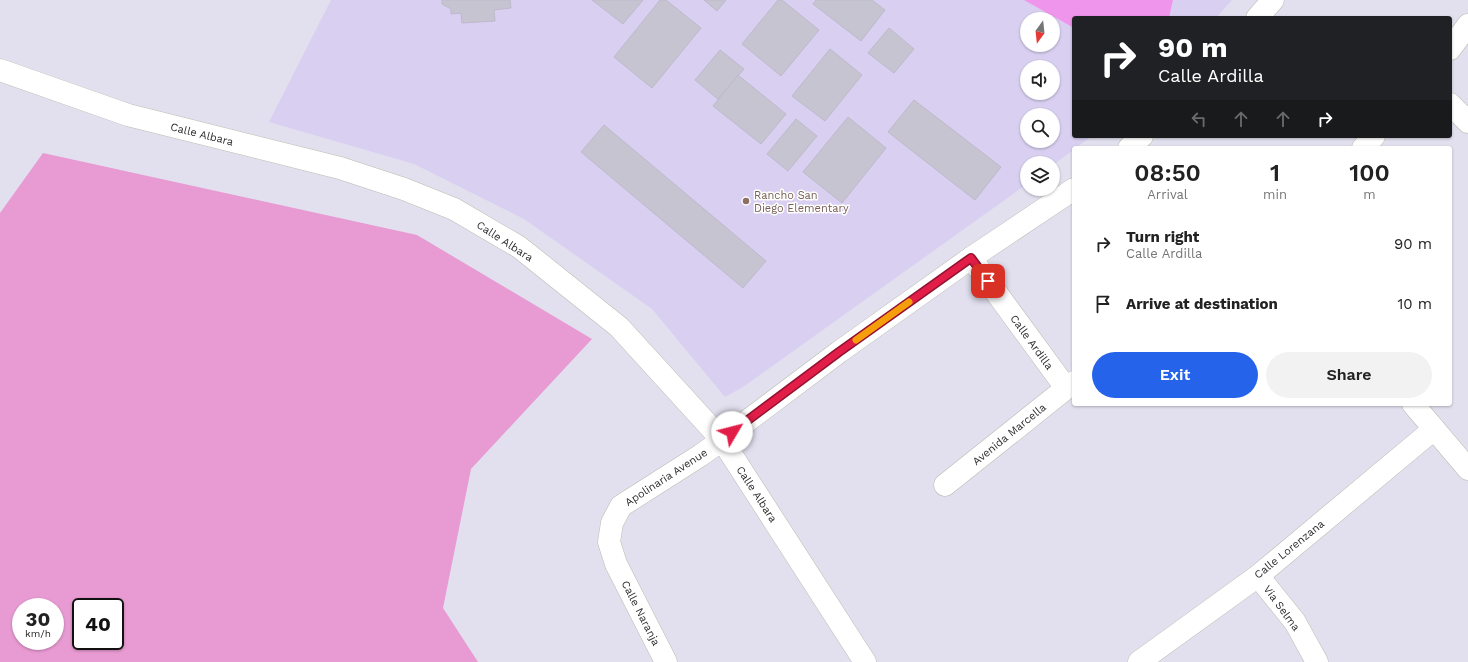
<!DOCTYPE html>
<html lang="en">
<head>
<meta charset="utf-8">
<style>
	:root { --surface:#fff; --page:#f2f2f2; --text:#222; --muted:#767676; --accent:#2563eb }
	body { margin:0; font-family:"Work Sans",sans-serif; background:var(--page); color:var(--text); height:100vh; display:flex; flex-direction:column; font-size:15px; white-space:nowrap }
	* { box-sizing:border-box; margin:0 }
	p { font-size:13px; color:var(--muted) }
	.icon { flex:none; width:22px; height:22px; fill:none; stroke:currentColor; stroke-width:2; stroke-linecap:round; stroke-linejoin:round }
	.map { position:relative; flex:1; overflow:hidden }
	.side { position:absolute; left:1072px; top:146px; width:380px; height:260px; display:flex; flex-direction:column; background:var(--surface); border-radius:4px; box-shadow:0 1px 3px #0004 }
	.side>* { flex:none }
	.hud { position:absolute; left:1072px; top:16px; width:380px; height:122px; border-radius:4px; box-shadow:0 1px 3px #0004; background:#202124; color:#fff; overflow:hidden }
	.needle { width:26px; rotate:195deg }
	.tools { position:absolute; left:1020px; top:12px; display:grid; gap:8px }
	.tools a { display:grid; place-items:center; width:40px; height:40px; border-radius:50%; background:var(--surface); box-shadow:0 1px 3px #0004; font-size:20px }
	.speed { position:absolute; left:12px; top:598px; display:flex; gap:8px; font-size:20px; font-weight:700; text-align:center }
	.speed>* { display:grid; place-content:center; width:52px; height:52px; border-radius:50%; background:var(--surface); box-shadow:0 1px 3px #0004; line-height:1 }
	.speed small { font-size:10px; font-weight:400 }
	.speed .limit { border:2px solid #111; border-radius:6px; background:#fff; color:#111 }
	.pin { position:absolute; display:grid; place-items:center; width:34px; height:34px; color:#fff; margin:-17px; border-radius:8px; box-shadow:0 2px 6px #0006 }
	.me { position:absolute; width:44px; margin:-22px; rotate:53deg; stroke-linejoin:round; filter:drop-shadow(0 0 3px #0008) }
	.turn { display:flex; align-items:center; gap:14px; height:84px; padding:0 20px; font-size:18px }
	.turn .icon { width:52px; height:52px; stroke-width:2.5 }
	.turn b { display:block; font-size:28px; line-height:34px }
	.lanes { display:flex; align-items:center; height:38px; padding:0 20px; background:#0003; justify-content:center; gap:20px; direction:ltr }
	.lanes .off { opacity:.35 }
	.eta { display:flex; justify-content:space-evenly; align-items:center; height:68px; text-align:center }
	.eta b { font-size:24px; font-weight:600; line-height:28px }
	.button { display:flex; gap:8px; margin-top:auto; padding:8px 20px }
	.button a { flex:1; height:46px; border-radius:24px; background:var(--accent); color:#fff; font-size:16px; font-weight:600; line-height:46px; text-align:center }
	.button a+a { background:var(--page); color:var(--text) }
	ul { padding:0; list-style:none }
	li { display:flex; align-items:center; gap:12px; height:60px; padding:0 20px }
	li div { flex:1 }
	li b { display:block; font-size:15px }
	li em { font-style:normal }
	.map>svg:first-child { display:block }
	.education { fill:#d9cff1; fill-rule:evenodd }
	.green { fill:#e89ad2; fill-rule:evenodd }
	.pitch { fill:#f095ec }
	.building { fill:#c7c4d2; stroke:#bdb9cb }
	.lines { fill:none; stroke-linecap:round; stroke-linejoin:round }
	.minor-casing { stroke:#b8bdb0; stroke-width:23 }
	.tertiary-casing { stroke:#b8bdb0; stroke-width:23 }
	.minor { stroke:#fff; stroke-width:22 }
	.tertiary { stroke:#fff; stroke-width:22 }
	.route-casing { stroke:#92132f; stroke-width:10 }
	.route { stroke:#e11d48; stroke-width:7 }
	.slow { stroke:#f59e0b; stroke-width:7 }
	.education-dot { fill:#8d6e63; stroke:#fff; stroke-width:1.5 }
	.labels { text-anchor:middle; stroke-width:3; stroke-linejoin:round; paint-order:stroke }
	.street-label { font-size:11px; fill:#2d2d2d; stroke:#fff }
	.education-label { font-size:11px; fill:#785e54; stroke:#fff; text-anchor:start }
</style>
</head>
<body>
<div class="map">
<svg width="1468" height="662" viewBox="0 0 1468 662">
	<rect width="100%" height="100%" fill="#e2e0ef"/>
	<path class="education" d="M331,0H1232L1216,18H1074V136H1092L1053,165V163H1027V184L743,387L725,397L652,309L524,219L414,164L269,122ZM1027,19H1053V45H1027ZM1027,67H1053V93H1027ZM1027,115H1053V141H1027Z"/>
	<path class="green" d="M43,153L417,235L592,339L471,469L443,608L478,662H0V213ZM21,607H55V641H21ZM81,607H115V641H81Z"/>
	<polygon class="pitch" points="1024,0 1173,0 1169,18 1074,18 1074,28"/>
	<g class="building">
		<polygon points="442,0 510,0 511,8 494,10 495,21 462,23 461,13 451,14 451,9 442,4"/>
		<polygon points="592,0 643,0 623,24"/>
		<polygon points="660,0 666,0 701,28 652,88 614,57"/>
		<polygon points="704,0 726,0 717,11"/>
		<polygon points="778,0 782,0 819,30 781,76 742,44"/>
		<polygon points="816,0 872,0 885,10 861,41 813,4"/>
		<polygon points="889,28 914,49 894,73 868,53"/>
		<polygon points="830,49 862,75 825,121 792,96"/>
		<polygon points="720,50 744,69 718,99 695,80"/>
		<polygon points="738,75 786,114 761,144 713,106"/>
		<polygon points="914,100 1001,167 975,200 888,132"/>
		<polygon points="848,117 886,148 842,203 803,172"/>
		<polygon points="796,119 817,136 788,171 767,154"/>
		<polygon points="604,125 766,261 743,288 581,152"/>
	</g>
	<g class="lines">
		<defs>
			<g id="minor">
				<polyline points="1450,49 1468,25"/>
				<polyline points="1450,104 1468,122"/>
				<polyline points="1363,148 1374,136"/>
				<polyline points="971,258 1066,388"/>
				<polyline points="1413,404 1468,469"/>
				<polyline points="945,485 1074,382"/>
				<polyline points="1258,576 1295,622 1317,662"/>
				<polyline points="666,662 616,564 609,542 612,523 621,506 701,455 722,440"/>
				<polyline points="1139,662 1258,576 1434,429"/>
			</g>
			<g id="tertiary">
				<polyline points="1257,18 1273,0"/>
				<polyline points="0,70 128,115 340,168 404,189 454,209 519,247 619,327 722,440 865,662"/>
				<polyline points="1129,148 1142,136"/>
				<polyline points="722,440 839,352 971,258 1074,189"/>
			</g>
		</defs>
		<use href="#minor" class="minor-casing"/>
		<use href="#tertiary" class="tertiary-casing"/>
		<use href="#minor" class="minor"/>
		<use href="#tertiary" class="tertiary"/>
	</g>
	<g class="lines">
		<defs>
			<polyline id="route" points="732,432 839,352 971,258 988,281"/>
		</defs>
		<use href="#route" class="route-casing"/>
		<use href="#route" class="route"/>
		<polyline class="slow" points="856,340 909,302"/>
	</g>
	<circle class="education-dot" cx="746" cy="201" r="4"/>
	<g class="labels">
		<g class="street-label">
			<text transform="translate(202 134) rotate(14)" y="4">Calle Albara</text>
			<text transform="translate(505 241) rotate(33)" y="4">Calle Albara</text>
			<text transform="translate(1032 342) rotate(54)" y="4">Calle Ardilla</text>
			<text transform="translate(1009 434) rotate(-39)" y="4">Avenida Marcella</text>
			<text transform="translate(666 477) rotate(-33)" y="4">Apolinaria Avenue</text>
			<text transform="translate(757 494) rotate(57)" y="4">Calle Albara</text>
			<text transform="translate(1289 549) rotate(-39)" y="4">Calle Lorenzana</text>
			<text transform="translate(1282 608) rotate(54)" y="4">Via Selma</text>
			<text transform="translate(641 613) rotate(63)" y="4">Calle Naranja</text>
		</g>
		<g class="education-label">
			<text x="754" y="199">Rancho San<tspan x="754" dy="13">Diego Elementary</tspan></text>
		</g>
	</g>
</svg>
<div class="tools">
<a><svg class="needle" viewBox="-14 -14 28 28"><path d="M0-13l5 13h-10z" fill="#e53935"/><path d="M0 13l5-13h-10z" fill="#767676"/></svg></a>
<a><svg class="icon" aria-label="sound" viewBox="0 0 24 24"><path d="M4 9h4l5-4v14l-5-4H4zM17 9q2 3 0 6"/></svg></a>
<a><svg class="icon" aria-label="search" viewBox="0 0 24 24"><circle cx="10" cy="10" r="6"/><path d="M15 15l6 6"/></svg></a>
<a><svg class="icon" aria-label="layers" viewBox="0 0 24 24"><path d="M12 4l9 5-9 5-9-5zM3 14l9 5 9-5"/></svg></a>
</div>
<div class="speed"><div>30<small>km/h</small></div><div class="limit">40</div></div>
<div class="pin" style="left:988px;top:281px;background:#d93025"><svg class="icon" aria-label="arrive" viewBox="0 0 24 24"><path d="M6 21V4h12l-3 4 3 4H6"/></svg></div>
<svg class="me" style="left:732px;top:432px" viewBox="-20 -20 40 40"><circle r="19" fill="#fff"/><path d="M0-13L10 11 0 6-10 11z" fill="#e11d48"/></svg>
<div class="hud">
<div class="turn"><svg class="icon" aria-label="right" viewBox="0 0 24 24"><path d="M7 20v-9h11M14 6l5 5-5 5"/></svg><div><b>90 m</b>Calle Ardilla</div></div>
<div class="lanes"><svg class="icon off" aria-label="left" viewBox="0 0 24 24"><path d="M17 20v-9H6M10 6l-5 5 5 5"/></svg><svg class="icon off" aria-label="ahead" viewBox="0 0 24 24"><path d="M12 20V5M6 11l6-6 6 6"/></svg><svg class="icon off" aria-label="ahead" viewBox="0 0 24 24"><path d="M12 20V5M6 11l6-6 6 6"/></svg><svg class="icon" aria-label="right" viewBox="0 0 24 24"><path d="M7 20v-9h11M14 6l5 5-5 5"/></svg></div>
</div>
<section class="side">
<div class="eta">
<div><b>08:50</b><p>Arrival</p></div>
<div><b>1</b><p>min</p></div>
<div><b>100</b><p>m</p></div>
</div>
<ul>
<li><svg class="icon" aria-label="right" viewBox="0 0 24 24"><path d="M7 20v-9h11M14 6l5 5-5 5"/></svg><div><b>Turn right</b><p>Calle Ardilla</p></div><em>90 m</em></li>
<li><svg class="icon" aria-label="arrive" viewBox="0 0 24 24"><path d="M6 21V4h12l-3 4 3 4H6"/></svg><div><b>Arrive at destination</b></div><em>10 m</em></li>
</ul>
<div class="button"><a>Exit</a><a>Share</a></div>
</section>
</div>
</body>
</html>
